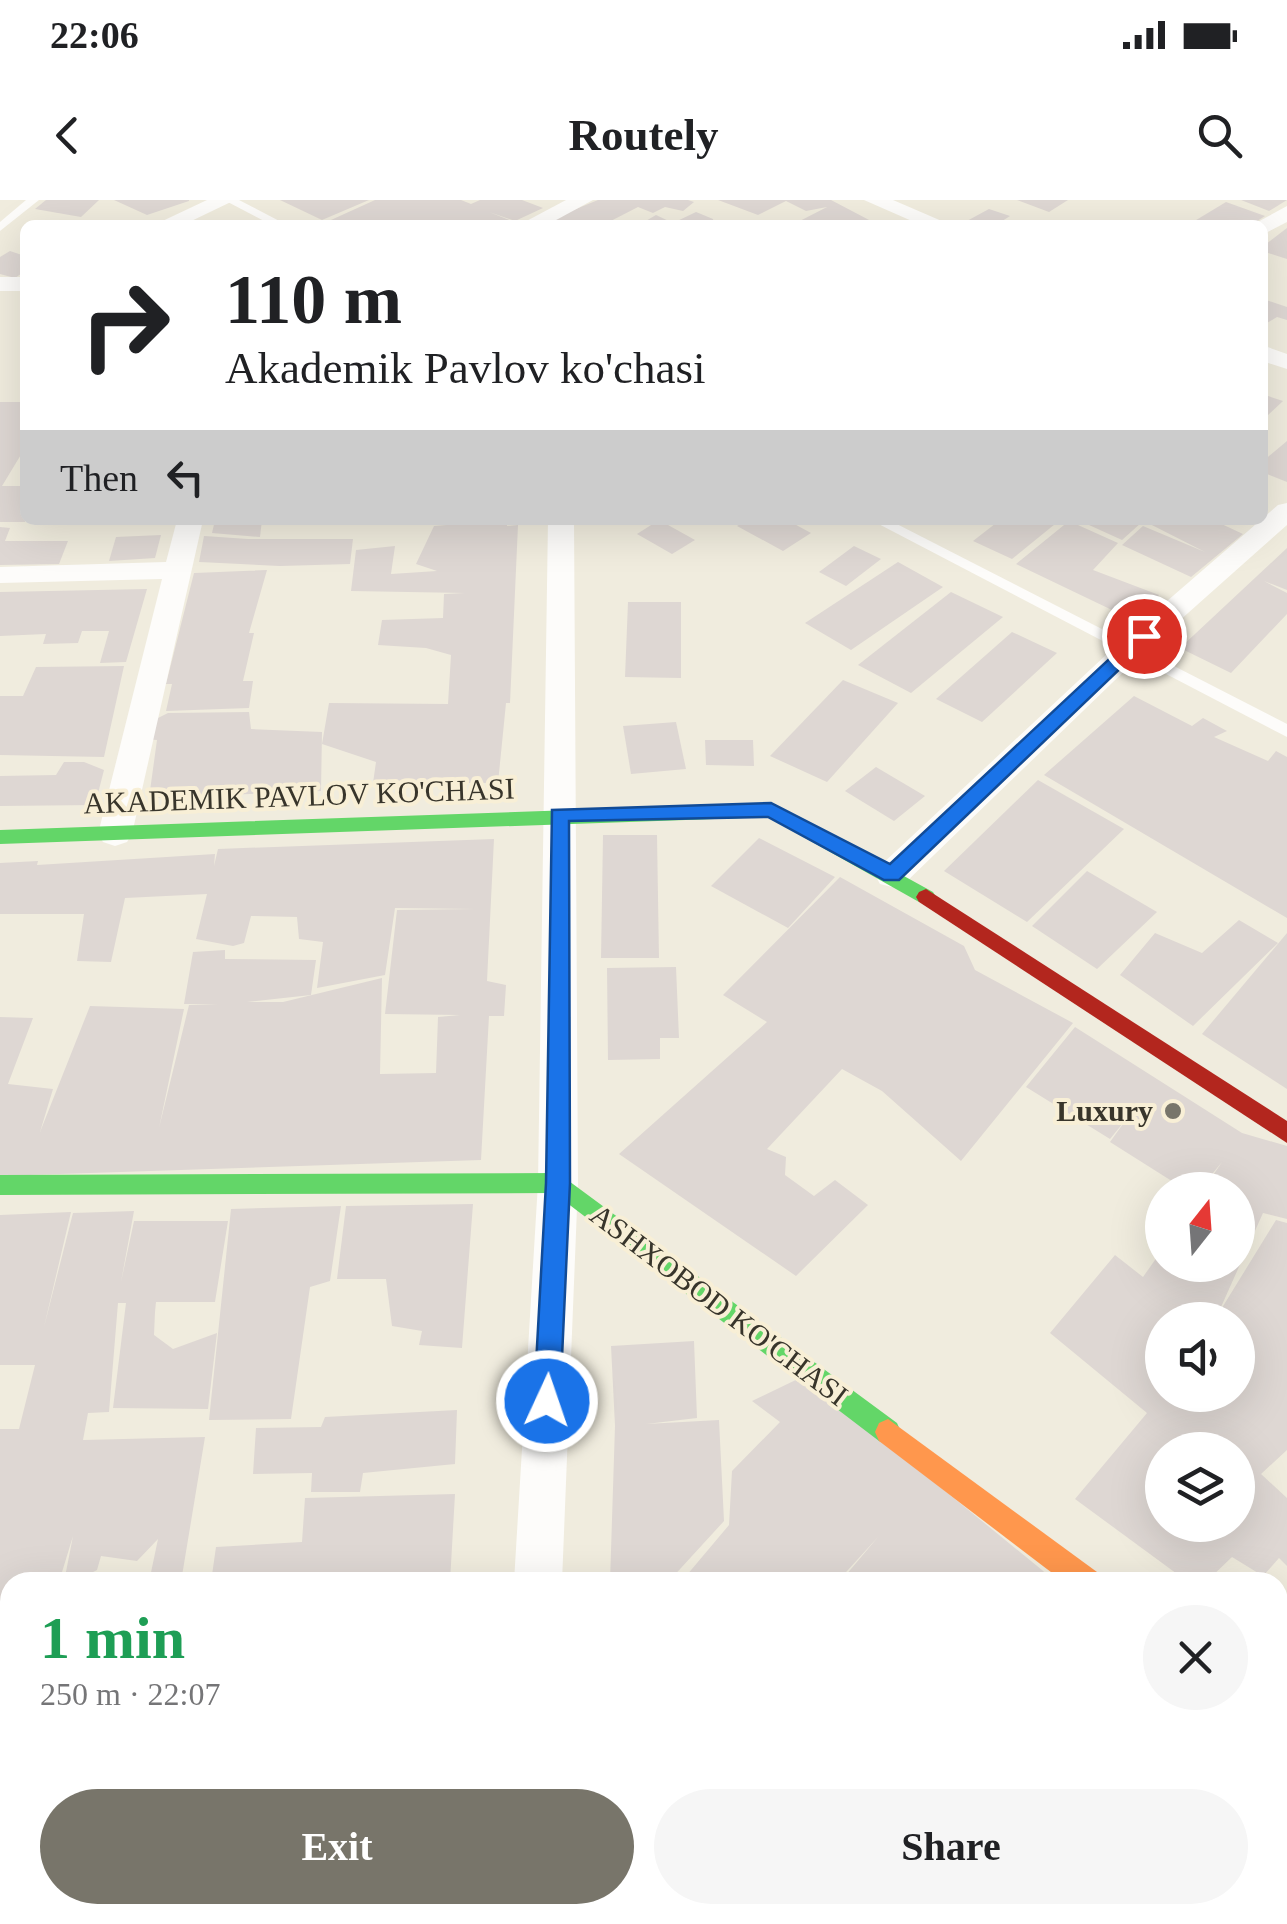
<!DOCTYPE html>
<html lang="en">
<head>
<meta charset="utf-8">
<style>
	:root { --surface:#fff; --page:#f6f6f6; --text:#202124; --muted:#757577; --accent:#78756a }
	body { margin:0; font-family:Georgia,serif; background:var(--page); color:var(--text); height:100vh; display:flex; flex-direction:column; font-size:38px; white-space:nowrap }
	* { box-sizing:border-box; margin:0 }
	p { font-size:32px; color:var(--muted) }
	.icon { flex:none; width:55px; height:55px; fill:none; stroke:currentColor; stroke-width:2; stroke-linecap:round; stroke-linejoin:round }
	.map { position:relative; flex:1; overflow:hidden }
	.side { position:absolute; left:0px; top:1372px; width:1288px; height:352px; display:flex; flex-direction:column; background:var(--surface); border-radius:30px 30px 0 0; box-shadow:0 10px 40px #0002 }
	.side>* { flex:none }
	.banner { position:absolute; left:20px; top:20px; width:1248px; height:305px; border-radius:15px; box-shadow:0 10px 40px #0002; background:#fff; color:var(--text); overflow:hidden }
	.needle { width:65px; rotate:17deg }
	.tools { position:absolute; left:1145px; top:972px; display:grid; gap:20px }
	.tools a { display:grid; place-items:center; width:110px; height:110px; border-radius:50%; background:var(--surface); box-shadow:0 10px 40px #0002; font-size:50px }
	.pin { position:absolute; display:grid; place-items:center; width:85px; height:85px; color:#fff; margin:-42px; border:5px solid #fff; border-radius:50%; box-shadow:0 2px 10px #0007 }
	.me { position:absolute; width:110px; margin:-55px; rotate:3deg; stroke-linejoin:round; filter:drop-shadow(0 0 8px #0008) }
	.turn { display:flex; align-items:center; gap:35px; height:210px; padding:0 40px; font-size:45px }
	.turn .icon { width:130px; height:130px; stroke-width:2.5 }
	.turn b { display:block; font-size:70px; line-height:85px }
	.then { display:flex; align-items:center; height:95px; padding:0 40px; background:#0003; gap:20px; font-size:38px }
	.round { display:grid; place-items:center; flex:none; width:105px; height:105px; border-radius:52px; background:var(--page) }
	.overview { display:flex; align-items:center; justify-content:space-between; height:170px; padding:0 40px }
	h1 { font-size:60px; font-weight:600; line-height:75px; color:#1e9e55 }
	.action { display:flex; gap:20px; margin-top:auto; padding:20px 40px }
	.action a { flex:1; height:115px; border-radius:60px; background:var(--accent); color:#fff; font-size:40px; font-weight:600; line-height:115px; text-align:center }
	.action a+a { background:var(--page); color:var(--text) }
	.status { display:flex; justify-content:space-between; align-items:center; height:70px; padding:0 50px; background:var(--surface); direction:ltr }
	.status svg { height:28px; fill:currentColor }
	header { display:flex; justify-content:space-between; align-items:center; height:130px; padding:0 40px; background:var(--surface); font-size:45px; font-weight:600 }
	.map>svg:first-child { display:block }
	.building { fill:#ded7d3; fill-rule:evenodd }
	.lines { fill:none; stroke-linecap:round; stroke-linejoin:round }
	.lane { fill:#fdfcfa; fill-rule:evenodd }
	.street { fill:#fdfcfa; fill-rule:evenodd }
	.fast { fill:#63d668; fill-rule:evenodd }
	.slow { fill:#ff974d; fill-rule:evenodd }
	.jam { fill:#b3261e; fill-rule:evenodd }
	.route { fill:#1a73e8; stroke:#114b97; stroke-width:2.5 }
	.poi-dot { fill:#78756a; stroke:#f8efd6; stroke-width:4 }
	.labels { text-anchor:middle; stroke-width:8; stroke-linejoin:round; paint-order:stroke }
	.street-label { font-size:30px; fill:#38352b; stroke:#f8efd6 }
	.poi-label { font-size:30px; font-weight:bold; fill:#38352b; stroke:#f8efd6; text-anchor:end }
</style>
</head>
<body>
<div class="status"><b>22:06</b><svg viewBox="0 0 49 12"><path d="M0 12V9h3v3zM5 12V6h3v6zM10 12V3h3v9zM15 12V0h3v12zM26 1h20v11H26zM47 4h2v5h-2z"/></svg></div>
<header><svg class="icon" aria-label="back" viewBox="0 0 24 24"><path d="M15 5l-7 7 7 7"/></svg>Routely<svg class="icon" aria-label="search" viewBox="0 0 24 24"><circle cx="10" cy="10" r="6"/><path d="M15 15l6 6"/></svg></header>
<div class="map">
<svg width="1287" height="1724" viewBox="0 0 1287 1724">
	<rect width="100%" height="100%" fill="#f0ecde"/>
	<g class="building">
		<polygon points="46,0 99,0 81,17 35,9"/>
		<polygon points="114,0 189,0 189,1 147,15"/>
		<polygon points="280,0 369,0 322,20"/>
		<polygon points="375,0 461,0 471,4 480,0 522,0 543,8 515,21 489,12 512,21 504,25 465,25 472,20 462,25 452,21 459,25 320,25"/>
		<polygon points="598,0 688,0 694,2 683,11 665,7 653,13 638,7 603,25 537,25"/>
		<polygon points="718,0 831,0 871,21 863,25 792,25 827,7 806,11 786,1 758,15"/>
		<polygon points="1017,0 1068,0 1049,12"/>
		<polygon points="1241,0 1287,0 1269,11"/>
		<polygon points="1226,2 1265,16 1251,25 1188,25"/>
		<polygon points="989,9 1010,16 996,25 965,22"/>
		<polygon points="696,12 713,19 714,25 639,25 656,15 673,23"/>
		<polygon points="1287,28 1287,59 1262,51 1262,47"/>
		<polygon points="10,51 25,56 25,71 15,78 0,74 0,57"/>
		<polygon points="1266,100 1287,107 1287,120 1277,117 1262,126 1262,103"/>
		<polygon points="1262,194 1283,201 1267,216 1262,215"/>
		<polygon points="0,202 25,202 25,248 2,286 25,286 25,322 0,322"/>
		<polygon points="1287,241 1287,282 1262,272 1262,262"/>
		<polygon points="215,320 262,320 260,337 212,333"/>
		<polygon points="430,320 507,320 507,326 518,325 510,503 506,503 498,583 373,583 376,562 322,544 329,503 448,504 451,455 426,448 378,445 382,420 443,418 444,394 465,393 351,391 356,350 395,346 391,374 437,371 416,364 434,326 460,324 429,324"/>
		<polygon points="659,320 695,340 672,354 637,334"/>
		<polygon points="747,320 787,320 811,333 783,351 737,326"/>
		<polygon points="1000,320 1060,320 1012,359 973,341"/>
		<polygon points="1078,320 1138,320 1142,322 1122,340"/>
		<polygon points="1142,320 1213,320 1243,334 1191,377 1122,345 1143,326 1205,352"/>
		<polygon points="1069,321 1118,343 1093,370 1159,395 1137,422 1016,364"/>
		<polygon points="0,327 10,328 5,341 68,341 59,364 0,365"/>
		<polygon points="161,335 155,358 109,361 116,337"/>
		<polygon points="204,336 248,339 353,339 350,364 280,366 199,362"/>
		<polygon points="854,346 881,359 846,386 819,372"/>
		<polygon points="1287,348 1287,390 1264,381 1287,393 1287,414 1231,473 1180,448"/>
		<polygon points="898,362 943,387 851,450 805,423"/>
		<polygon points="267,370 249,433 254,433 243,481 253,481 249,508 166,511 172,484 166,484 194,373"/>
		<polygon points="147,389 126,462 100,463 109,431 82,431 78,443 43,444 46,434 0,436 0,392"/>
		<polygon points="951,392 1003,417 911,493 858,465"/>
		<polygon points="628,402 681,402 681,478 625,477"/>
		<polygon points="1012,432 1057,453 982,522 936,499"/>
		<polygon points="124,466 104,557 0,555 0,496 23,496 36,467"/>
		<polygon points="843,480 898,503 827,582 770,556"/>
		<polygon points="1134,496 1192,526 1203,518 1227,531 1214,537 1268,561 1276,551 1287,557 1287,718 1044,575"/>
		<polygon points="249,512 251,529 322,532 321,591 149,598 157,540 144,539 150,522 168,513"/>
		<polygon points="676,522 686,569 631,574 623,526"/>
		<polygon points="705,540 753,540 754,566 706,565"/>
		<polygon points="64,562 84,562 104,570 95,605 0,606 0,576 56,575"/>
		<polygon points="876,567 925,596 894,621 845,591"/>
		<polygon points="1038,580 1124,629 1027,722 944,671"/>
		<polygon points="603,635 657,635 659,758 601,758"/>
		<polygon points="759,638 835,677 788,728 711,686"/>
		<polygon points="494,639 487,781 506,785 504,816 489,816 481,960 0,976 0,817 33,818 8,884 53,889 40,932 90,806 184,809 159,928 189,805 218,804 184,804 193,752 225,750 225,759 316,760 311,795 247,802 283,802 382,778 380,874 436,873 438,817 460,815 385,814 397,710 475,709 395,708 385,775 317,788 323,742 299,739 297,717 251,716 244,743 233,746 196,739 207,694 125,698 111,762 77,761 84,714 0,714 0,663 38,661 37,665 215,654 214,666 218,649"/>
		<polygon points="1087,671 1157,712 1097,769 1032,726"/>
		<polygon points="840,677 964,746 975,770 1073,823 961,961 882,891 842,869 767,949 786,957 785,975 814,996 835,980 868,1005 796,1076 619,954 767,822 723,795"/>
		<polygon points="1239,720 1278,743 1193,826 1120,775 1155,733 1202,753"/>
		<polygon points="1287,733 1287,889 1202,834"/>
		<polygon points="676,767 679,838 660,838 660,859 608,860 607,768"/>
		<path d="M1075,827L1242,933L1287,946V1019L1263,1013L1217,1116L1276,1020L1287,1023V1250L1261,1274L1287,1298V1366L1279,1358L1263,1376L1232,1357L1206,1382H1188L1075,1299L1147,1213L1050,1133L1115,1055L1143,1077L1162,1050V1065H1238V990H1203L1222,962L1199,990H1186L1110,942L1128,917L1110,939L1026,887ZM1162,1120H1238V1195H1162ZM1162,1250H1238V1325H1162Z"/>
		<polygon points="473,1004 462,1148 419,1145 422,1131 392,1126 386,1079 337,1079 346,1006"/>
		<polygon points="341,1006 330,1081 310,1087 291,1219 209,1220 231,1009"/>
		<polygon points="134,1011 121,1082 134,1021 228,1021 215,1102 156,1102 155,1112 154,1135 173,1149 217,1133 208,1209 113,1208 126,1103 118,1103 109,1212 88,1213 83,1240 205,1237 181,1382 149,1382 158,1339 137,1361 101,1356 97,1370 74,1382 64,1382 73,1336 59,1382 10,1382 10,1486 0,1486 0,1229 19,1229 35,1165 0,1165 0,1015 71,1012 44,1127 73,1013"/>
		<polygon points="694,1141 697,1218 646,1224 719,1220 724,1321 670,1380 610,1382 615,1226 611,1146"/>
		<polygon points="804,1176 1042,1370 1055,1382 840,1382 878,1337 837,1382 681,1382 729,1325 732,1271 780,1222 752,1201"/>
		<polygon points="457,1210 455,1264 363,1273 360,1292 311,1292 312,1273 253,1274 256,1228 321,1227 325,1217"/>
		<polygon points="455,1294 450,1382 211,1382 216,1347 302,1342 305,1298"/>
		<polygon points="1278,1575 1287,1582 1287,1634 1280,1649 1287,1638 1287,1724 1012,1724 1001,1715 1278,1715"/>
		<polygon points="10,1640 10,1715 41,1715 40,1724 0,1724 0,1641"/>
		<polygon points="44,1715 201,1715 200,1724 42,1724"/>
		<polygon points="203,1715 432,1715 431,1724 202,1723"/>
		<polygon points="608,1715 957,1715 951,1724 609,1724"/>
	</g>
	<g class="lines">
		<g class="lane">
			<polygon points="26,0 39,0 0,31 0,22"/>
			<polygon points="224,0 239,0 287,25 272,25"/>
			<polygon points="871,320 889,320 1287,524 1287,537"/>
		</g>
		<g class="street">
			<polygon points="207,0 235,0 183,25 154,25"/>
			<polygon points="566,0 593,0 547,25 519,25"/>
			<polygon points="864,0 893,0 951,25 921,25"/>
			<polygon points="1287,6 1287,22 1262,35 1262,25 1254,24"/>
			<rect x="0" y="77" width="25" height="14"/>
			<polygon points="1262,145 1287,154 1287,169 1262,161"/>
			<polygon points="1287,303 1287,325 1142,454 904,684 892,687 880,684 875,675 880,666 1122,440 1278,305"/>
			<polygon points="177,320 203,320 132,634 127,642 115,646 103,642 98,634 162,379 0,383 0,367 166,362"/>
			<polygon points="548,320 574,320 578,983 562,1382 514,1382 538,983"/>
			<polygon points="1278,1501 1287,1505 1287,1559 1278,1555"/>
			<rect x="0" y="1568" width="10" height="52"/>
			<rect x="497" y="1715" width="54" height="9"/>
		</g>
		<g class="fast">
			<polygon points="771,603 933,692 936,697 933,702 919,702 768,617 0,644 0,630"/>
			<polygon points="558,973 897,1223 901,1232 897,1241 888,1245 879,1241 554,993 0,995 0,975"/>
		</g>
		<polygon class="slow" points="888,1219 1097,1372 1101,1382 1064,1382 879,1241 875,1232 879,1223"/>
		<polygon class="jam" points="926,689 1287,921 1287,943 919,702 916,697 919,692"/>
	</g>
	<polygon class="route" points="1144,431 1152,436 1150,440 899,680 884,680 768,617 569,621 570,983 560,1201 556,1210 547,1214 538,1210 534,1201 546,983 552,610 771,603 890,664 1137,433"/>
	<circle class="poi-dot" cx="1173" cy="911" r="10"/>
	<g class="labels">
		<g class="street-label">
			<text transform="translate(299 596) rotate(-2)" y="10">AKADEMIK PAVLOV KO'CHASI</text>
			<text transform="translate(719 1105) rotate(37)" y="10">ASHXOBOD KO'CHASI</text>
		</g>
		<g class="poi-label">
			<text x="1153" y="921">Luxury</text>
		</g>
	</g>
</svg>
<div class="tools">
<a><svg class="needle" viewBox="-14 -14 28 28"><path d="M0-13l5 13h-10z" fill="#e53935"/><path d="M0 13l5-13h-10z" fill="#757577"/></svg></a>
<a><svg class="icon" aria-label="sound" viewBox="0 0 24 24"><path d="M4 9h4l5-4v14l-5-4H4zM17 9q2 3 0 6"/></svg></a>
<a><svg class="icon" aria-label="layers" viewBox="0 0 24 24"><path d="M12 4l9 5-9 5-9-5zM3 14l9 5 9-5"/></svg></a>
</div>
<div class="pin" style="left:1144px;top:436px;background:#d93025"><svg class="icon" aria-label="arrive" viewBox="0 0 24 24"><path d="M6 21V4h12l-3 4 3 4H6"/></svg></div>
<svg class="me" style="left:547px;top:1201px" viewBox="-20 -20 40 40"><circle r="17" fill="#1a73e8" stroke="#fff" stroke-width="3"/><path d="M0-11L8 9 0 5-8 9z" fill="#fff"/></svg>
<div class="banner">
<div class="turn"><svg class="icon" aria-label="right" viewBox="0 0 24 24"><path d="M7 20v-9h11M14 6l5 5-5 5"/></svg><div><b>110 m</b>Akademik Pavlov ko'chasi</div></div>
<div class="then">Then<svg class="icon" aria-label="left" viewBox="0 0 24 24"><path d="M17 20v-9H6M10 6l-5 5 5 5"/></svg></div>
</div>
<section class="side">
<div class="overview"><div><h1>1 min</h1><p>250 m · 22:07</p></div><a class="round"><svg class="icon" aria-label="close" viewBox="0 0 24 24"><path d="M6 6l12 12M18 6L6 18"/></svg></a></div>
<div class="action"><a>Exit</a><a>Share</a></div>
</section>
</div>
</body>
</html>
